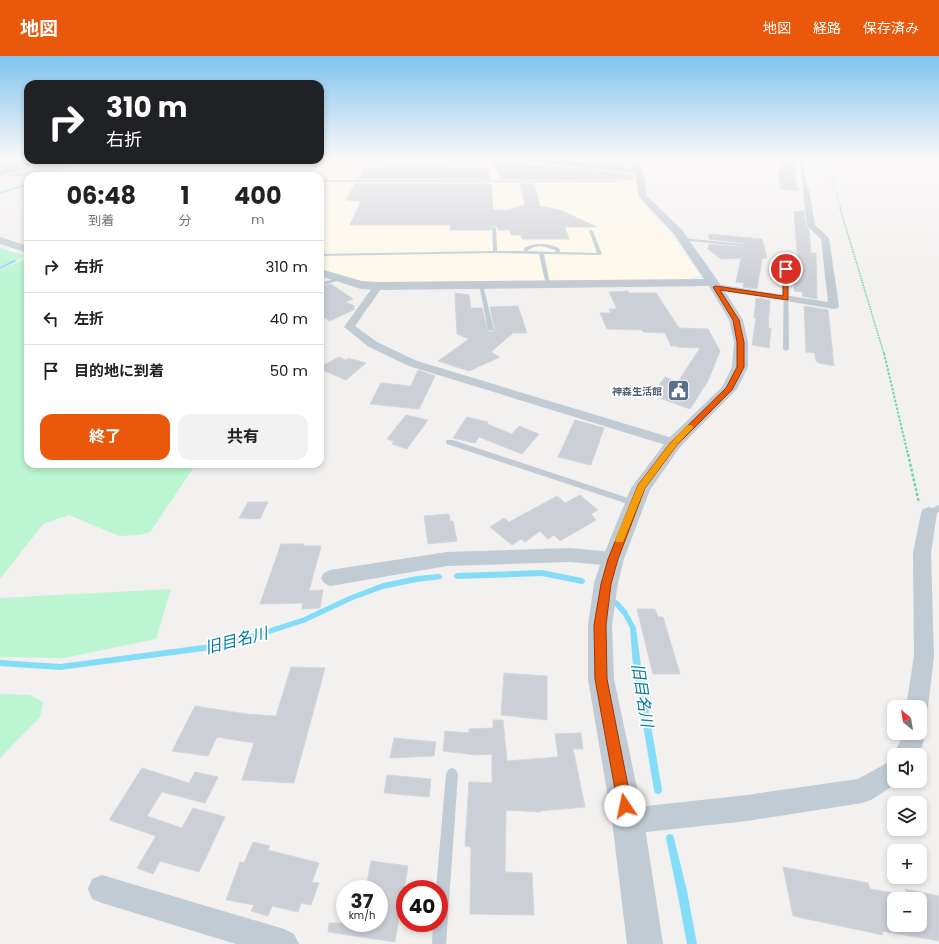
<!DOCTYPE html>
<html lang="ja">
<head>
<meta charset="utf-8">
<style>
	:root { --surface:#fff; --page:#f2f2f2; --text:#222; --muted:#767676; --line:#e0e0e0; --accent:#ea580c }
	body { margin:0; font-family:Poppins,"Noto Sans JP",sans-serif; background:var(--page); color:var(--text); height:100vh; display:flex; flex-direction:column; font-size:15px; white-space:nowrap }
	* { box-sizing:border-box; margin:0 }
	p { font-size:13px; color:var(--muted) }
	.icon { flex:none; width:22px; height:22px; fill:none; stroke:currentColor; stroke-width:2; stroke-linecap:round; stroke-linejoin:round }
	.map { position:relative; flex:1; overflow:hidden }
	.panel { position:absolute; left:24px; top:116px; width:300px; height:296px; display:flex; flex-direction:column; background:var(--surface); border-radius:12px; box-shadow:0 2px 6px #0003 }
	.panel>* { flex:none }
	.banner { position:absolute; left:24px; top:24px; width:300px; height:84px; border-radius:12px; box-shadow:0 2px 6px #0003; background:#202124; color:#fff; overflow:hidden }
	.needle { width:26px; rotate:330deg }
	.buttons { position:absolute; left:887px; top:644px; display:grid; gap:8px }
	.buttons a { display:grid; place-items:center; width:40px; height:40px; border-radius:8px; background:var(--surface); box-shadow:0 2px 6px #0003; font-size:20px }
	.speed { position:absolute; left:336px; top:824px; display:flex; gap:8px; font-size:20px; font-weight:700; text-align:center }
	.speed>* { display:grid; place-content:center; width:52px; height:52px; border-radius:50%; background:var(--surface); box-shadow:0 2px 6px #0003; line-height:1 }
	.speed small { font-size:10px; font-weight:400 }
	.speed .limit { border:6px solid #d22; background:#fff; color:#111 }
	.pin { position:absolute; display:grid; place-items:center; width:34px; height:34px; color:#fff; margin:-17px; border:2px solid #fff; border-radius:50%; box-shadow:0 1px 4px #0007 }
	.me { position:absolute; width:44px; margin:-22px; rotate:349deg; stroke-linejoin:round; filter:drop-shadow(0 0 3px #0008) }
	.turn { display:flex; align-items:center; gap:14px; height:84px; padding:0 16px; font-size:18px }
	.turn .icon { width:52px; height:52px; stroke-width:2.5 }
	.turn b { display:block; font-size:28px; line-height:34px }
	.eta { display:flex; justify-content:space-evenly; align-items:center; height:68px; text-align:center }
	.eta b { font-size:24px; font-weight:700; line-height:28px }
	.button { display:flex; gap:8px; margin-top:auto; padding:8px 16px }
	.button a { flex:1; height:46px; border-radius:12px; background:var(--accent); color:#fff; font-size:16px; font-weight:700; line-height:46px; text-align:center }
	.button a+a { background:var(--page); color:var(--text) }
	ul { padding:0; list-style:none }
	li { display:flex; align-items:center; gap:12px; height:52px; padding:0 16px; border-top:1px solid var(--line) }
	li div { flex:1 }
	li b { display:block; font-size:15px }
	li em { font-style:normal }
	header { display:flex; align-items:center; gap:24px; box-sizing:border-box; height:56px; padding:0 20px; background:var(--accent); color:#fff }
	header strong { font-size:19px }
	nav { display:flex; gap:22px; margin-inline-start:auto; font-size:14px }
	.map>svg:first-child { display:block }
	.commercial { fill:#fef9ea }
	.green { fill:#bbf5d2 }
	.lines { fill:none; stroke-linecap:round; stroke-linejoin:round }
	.stream { fill:#83ddf7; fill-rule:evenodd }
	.building { fill:#cccfd6; stroke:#d4d6dd; fill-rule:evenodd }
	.path-far3 { stroke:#6ed8a5; stroke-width:1; stroke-dasharray:1 1; stroke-linecap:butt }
	.path-far2 { stroke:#6ed8a5; stroke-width:1.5; stroke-dasharray:1.5 1; stroke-linecap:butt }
	.path-far1 { stroke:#6ed8a5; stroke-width:2; stroke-dasharray:2.5 1.5; stroke-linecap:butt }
	.path { stroke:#6ed8a5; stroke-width:2.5; stroke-dasharray:3 2; stroke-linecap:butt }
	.service { fill:#c0cbd4; fill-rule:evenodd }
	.minor { fill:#c0cbd4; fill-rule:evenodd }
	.tertiary { fill:#c0cbd4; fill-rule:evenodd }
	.primary { fill:#adc0d2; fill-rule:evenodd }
	.route { fill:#ea580c; stroke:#983908 }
	.slow { fill:#f59e0b }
	.labels { text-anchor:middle; stroke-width:3.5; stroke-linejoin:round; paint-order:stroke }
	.far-service-label { font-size:10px; font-weight:bold; fill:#4e5e75; stroke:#fff; text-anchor:end }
	.near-water-label { font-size:16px; font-style:italic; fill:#037da1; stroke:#fff }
</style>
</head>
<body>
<header>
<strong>地図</strong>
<nav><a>地図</a><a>経路</a><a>保存済み</a></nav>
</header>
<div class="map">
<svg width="939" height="888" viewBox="0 0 939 888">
	<rect width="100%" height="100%" fill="#f3f0f0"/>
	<polygon class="commercial" points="320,102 399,102 399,104 425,103 438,112 542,107 635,118 637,139 656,163 669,176 700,219 689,223 464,227 371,226 362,225 320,213 320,120 229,120 241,116 247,110 265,104 320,104"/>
	<g class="green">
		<polygon points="0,192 26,200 0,211"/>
		<polygon points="28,202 28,408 196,408 150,476 139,479 119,480 69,459 43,468 0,523 0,213"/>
		<polygon points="171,533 156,583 64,602 0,601 0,542"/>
		<polygon points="0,638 30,639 43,646 40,661 0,702"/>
	</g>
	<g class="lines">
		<g class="stream">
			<polygon points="99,104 102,104 54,120 51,120"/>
			<polygon points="257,104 260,104 230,117 221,120 217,120 228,116"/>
			<polygon points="28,127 28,129 0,138 0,136"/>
			<polygon points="14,204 17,205 0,213 0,211"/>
			<polygon points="542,514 582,522 584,523 585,525 584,527 582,528 542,520 457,523 455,522 454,520 455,518 457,517"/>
			<polygon points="439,518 441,519 442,521 441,523 417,526 383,533 353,544 306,566 226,592 60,614 0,610 0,604 60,608 226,586 302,562 349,540 383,527 417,520"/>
			<polygon points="616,544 618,545 627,555 636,572 641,610 662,734 661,737 658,738 655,737 654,734 633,610 630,572 623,559 614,549 613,547 614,545"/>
			<polygon points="670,778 673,779 674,782 687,835 697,888 687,888 677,835 666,782 667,779"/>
		</g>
	</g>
	<g class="building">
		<polygon points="21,102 28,102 30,104 0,112 0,108"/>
		<polygon points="569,102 619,103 624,109 566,103"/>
		<polygon points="782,102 796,102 795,122 798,135 781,133 779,119"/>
		<polygon points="78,104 83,104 82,106 85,106 42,120 5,120 48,107 66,109 74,107"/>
		<polygon points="515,104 528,107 529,110 546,109 630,118 634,124 501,123 492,106 515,106"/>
		<polygon points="385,110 448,110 451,112 489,113 490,123 358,123 365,112 384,112"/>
		<polygon points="355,128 491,128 493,154 508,154 525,149 520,128 534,128 540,150 560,154 597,171 565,171 569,183 522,183 521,179 511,179 510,174 498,174 498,172 495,170 491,171 491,174 450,174 451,169 350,169 361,145 346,144"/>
		<polygon points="804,155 806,170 809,174 811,197 816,197 817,243 802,240 803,236 794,235 795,207 798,207 794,156"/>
		<polygon points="709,178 762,183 767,202 762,203 757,233 743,231 744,227 736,226 741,202 721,203 708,193 709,188 741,191 744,188 741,187 709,183"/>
		<polygon points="331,228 353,243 345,246 355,250 353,252 355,253 330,265 320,259 320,231"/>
		<polygon points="628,235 629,237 656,237 679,272 708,273 720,295 708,325 690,353 651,339 665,321 678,326 700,292 677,291 677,290 671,290 665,277 643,276 642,274 607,273 600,257 611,257 609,253 617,253 609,236"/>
		<polygon points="455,237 469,239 471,252 482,252 488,275 493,276 495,274 490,251 518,250 527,277 513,277 491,296 500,301 469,315 438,305 469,283 457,278"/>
		<polygon points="756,242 770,244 768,272 771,272 769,292 752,289 756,262 754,262"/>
		<polygon points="804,250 828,254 834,310 819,307 816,305 815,297 806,296"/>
		<polygon points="339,301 346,304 348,302 366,307 346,324 320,313 320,311"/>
		<polygon points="418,314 435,320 419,353 370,348 381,327 411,330"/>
		<polygon points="406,359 428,364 407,393 392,388 394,385 387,383"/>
		<polygon points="467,361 488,366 487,368 512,378 519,370 539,378 522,398 479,381 475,387 453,382"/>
		<polygon points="575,364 604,372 591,409 558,401"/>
		<polygon points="580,439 598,454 591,458 596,464 560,485 554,479 548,483 540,475 525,486 521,483 512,489 490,471 504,462 509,466 557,440 565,447"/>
		<polygon points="248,446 268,446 260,463 239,462"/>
		<polygon points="449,458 450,465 453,465 457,485 428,488 424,460"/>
		<polygon points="281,488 304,488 303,490 321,490 309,535 323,534 320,552 302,553 303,547 260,548"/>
		<polygon points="637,553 655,553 658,561 663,561 680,618 653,618"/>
		<polygon points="291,611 325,612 294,727 242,724 254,687 217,681 208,700 172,695 195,650 246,658 276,660"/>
		<polygon points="504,617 547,620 547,664 501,659"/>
		<polygon points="493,664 503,664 507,705 558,701 555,678 581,677 583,693 573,693 585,751 540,755 540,756 506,754 505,816 532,817 534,859 470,858 471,791 465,790 469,726 492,727 492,698 476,699 443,695 445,675 469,677 469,673 493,672"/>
		<polygon points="394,682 436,686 434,700 390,702"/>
		<polygon points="142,712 189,727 195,716 218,721 205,747 162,736 147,760 182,772 193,752 225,761 199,816 160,805 153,818 137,812 156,780 109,764"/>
		<polygon points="387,719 431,723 429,741 384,737"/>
		<polygon points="253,786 270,790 268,794 319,807 312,826 319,827 311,849 301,847 298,856 272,850 268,860 251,855 254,849 226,844 240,806 244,807"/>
		<polygon points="371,805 408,810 395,886 328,876 329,867 379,867 379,833 366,833"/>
		<path d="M783,811L868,827L870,833L907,839L905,833L939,840V885L882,875L883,879L793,860ZM894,843H920V869H894Z"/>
	</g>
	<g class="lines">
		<polyline class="path-far3" points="825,102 841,153"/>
		<polyline class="path-far2" points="840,152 884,298"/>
		<polyline class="path-far1" points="884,297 908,399"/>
		<polyline class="path" points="908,398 919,447"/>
		<g class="service">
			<polygon points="325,102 328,102 306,120 302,120"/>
			<polygon points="801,105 802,106 808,134 806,135 804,134 800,106"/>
			<polygon points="320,124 616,125 618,126 320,126"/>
			<path d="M494,171L496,172L497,195H524V192C536,186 547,187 559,192L560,196L597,197L589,175L591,174L593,175L602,198L600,199L544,198L550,229L548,230L546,229L539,198L495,197L320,200V198L493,195L492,172ZM541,190L555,194L556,196L528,195V194L534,191Z"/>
			<polygon points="682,182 741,188 743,189 741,190 681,184"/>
			<polygon points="786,212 788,213 789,293 786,295 783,293 784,213"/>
			<polygon points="338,222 340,222 340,224 320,230 320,227"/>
			<polygon points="479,228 483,229 494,274 493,275 488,274"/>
			<polygon points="447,384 453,384 637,445 638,447 637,449 631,449 447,388 446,386"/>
			<polygon points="939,449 939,456 929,460 926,459 925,457 926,455"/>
			<polygon points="452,712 456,714 458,718 446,888 432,888 433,867 439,867 439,833 436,833 446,718 448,714"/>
		</g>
		<g class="minor">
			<polygon points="415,102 424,102 421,104"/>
			<path d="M45,104H77C70,109 53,109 45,104Z"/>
			<polygon points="806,132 809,134 815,169 829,182 839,250 838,252 834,253 713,233 711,231 716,228 828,246 821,183 807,170 803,134"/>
			<polygon points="378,227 383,230 355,270 377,286 417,305 679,384 681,387 679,390 674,392 669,390 409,310 369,291 344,271 375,228"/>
			<polygon points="929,451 935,453 937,457 931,497 934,600 928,651 925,659 920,661 920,651 906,651 914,600 913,497 921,457 923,453"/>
			<polygon points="570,492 613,496 619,498 622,503 619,508 613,510 570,506 447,510 330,530 324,527 321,522 324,517 330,514 447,496"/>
			<path d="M920,668C927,678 923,689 919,699H894V701L893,699L900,686L902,677H920Z"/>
			<polygon points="894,703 894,725 900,725 871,744 862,747 747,765 628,778 619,774 615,765 619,756 628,752 747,739 858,723"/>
			<polygon points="102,819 284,873 294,878 299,888 236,888 102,847 92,843 88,833 92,823"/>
		</g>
		<g class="tertiary">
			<polygon points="515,102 541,102 634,112 629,102 637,102 643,115 647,140 682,174 720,228 743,264 748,286 748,311 737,333 680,391 650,434 624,503 618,527 612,569 614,623 644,765 663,888 627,888 612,765 588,623 588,569 594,527 602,503 631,432 668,383 722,331 732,311 734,286 729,264 709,230 378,234 361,233 320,220 320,213 362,225 378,226 704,223 674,178 639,141 635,117 519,104"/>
			<polygon points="0,181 28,190 28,197 0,188"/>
		</g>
		<polygon class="primary" points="35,104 48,104 47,106 0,120 0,114"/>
	</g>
	<linearGradient id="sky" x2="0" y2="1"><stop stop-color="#7fc4ee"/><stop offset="0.45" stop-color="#faf8f8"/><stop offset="1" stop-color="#faf8f8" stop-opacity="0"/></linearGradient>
	<rect width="939" height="226" fill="url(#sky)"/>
	<polygon class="route" points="786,211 788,213 788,244 720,234 739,264 744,286 744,311 732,334 677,389 645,432 618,503 611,528 606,569 607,623 632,750 630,755 625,757 620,755 618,750 595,623 594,569 601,528 608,503 638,429 671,386 726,332 737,311 737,286 733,264 713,231 716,230 783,240 783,213"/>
	<polygon class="slow" points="687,369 690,369 694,371 677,389 645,432 623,486 616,486 615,484 638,429 671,386"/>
	<defs>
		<symbol id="civic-square" viewBox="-11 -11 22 22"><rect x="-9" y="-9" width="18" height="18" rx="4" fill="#5c6f8a" stroke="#fff"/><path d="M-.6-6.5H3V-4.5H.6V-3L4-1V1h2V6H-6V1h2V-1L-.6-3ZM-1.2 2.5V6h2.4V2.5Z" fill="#fff"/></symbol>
	</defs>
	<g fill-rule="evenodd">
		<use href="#civic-square" x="666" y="322" width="25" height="25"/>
	</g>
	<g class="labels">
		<g class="far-service-label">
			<text x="662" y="339">神森生活館</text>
		</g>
		<g class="near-water-label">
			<text transform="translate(236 584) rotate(-14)" y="6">旧目名川</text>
			<text transform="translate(643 639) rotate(81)" y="6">旧目名川</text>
		</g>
	</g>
</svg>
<div class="buttons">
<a><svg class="needle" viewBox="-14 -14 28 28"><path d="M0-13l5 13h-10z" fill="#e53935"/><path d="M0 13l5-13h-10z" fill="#767676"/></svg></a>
<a><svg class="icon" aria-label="sound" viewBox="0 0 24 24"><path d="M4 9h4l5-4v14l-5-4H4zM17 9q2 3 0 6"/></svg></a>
<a><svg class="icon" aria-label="layers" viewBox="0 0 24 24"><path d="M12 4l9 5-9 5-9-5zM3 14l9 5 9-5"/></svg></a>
<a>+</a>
<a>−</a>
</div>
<div class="speed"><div>37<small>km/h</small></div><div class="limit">40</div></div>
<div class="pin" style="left:786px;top:213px;background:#d93025"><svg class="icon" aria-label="arrive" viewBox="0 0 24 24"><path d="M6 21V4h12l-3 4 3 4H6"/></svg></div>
<svg class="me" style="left:625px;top:750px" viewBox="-20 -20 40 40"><circle r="19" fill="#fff"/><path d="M0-13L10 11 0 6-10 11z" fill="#ea580c"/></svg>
<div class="banner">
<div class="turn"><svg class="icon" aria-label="right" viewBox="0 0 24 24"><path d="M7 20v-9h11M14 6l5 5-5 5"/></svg><div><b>310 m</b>右折</div></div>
</div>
<section class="panel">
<div class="eta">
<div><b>06:48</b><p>到着</p></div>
<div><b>1</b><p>分</p></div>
<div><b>400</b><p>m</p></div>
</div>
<ul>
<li><svg class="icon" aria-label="right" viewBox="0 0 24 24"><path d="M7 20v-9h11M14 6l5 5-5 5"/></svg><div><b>右折</b></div><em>310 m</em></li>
<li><svg class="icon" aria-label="left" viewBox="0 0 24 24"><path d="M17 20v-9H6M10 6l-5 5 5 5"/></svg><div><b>左折</b></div><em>40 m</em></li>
<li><svg class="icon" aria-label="arrive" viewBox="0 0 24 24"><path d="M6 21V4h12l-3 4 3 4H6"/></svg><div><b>目的地に到着</b></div><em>50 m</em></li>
</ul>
<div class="button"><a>終了</a><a>共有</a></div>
</section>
</div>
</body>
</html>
